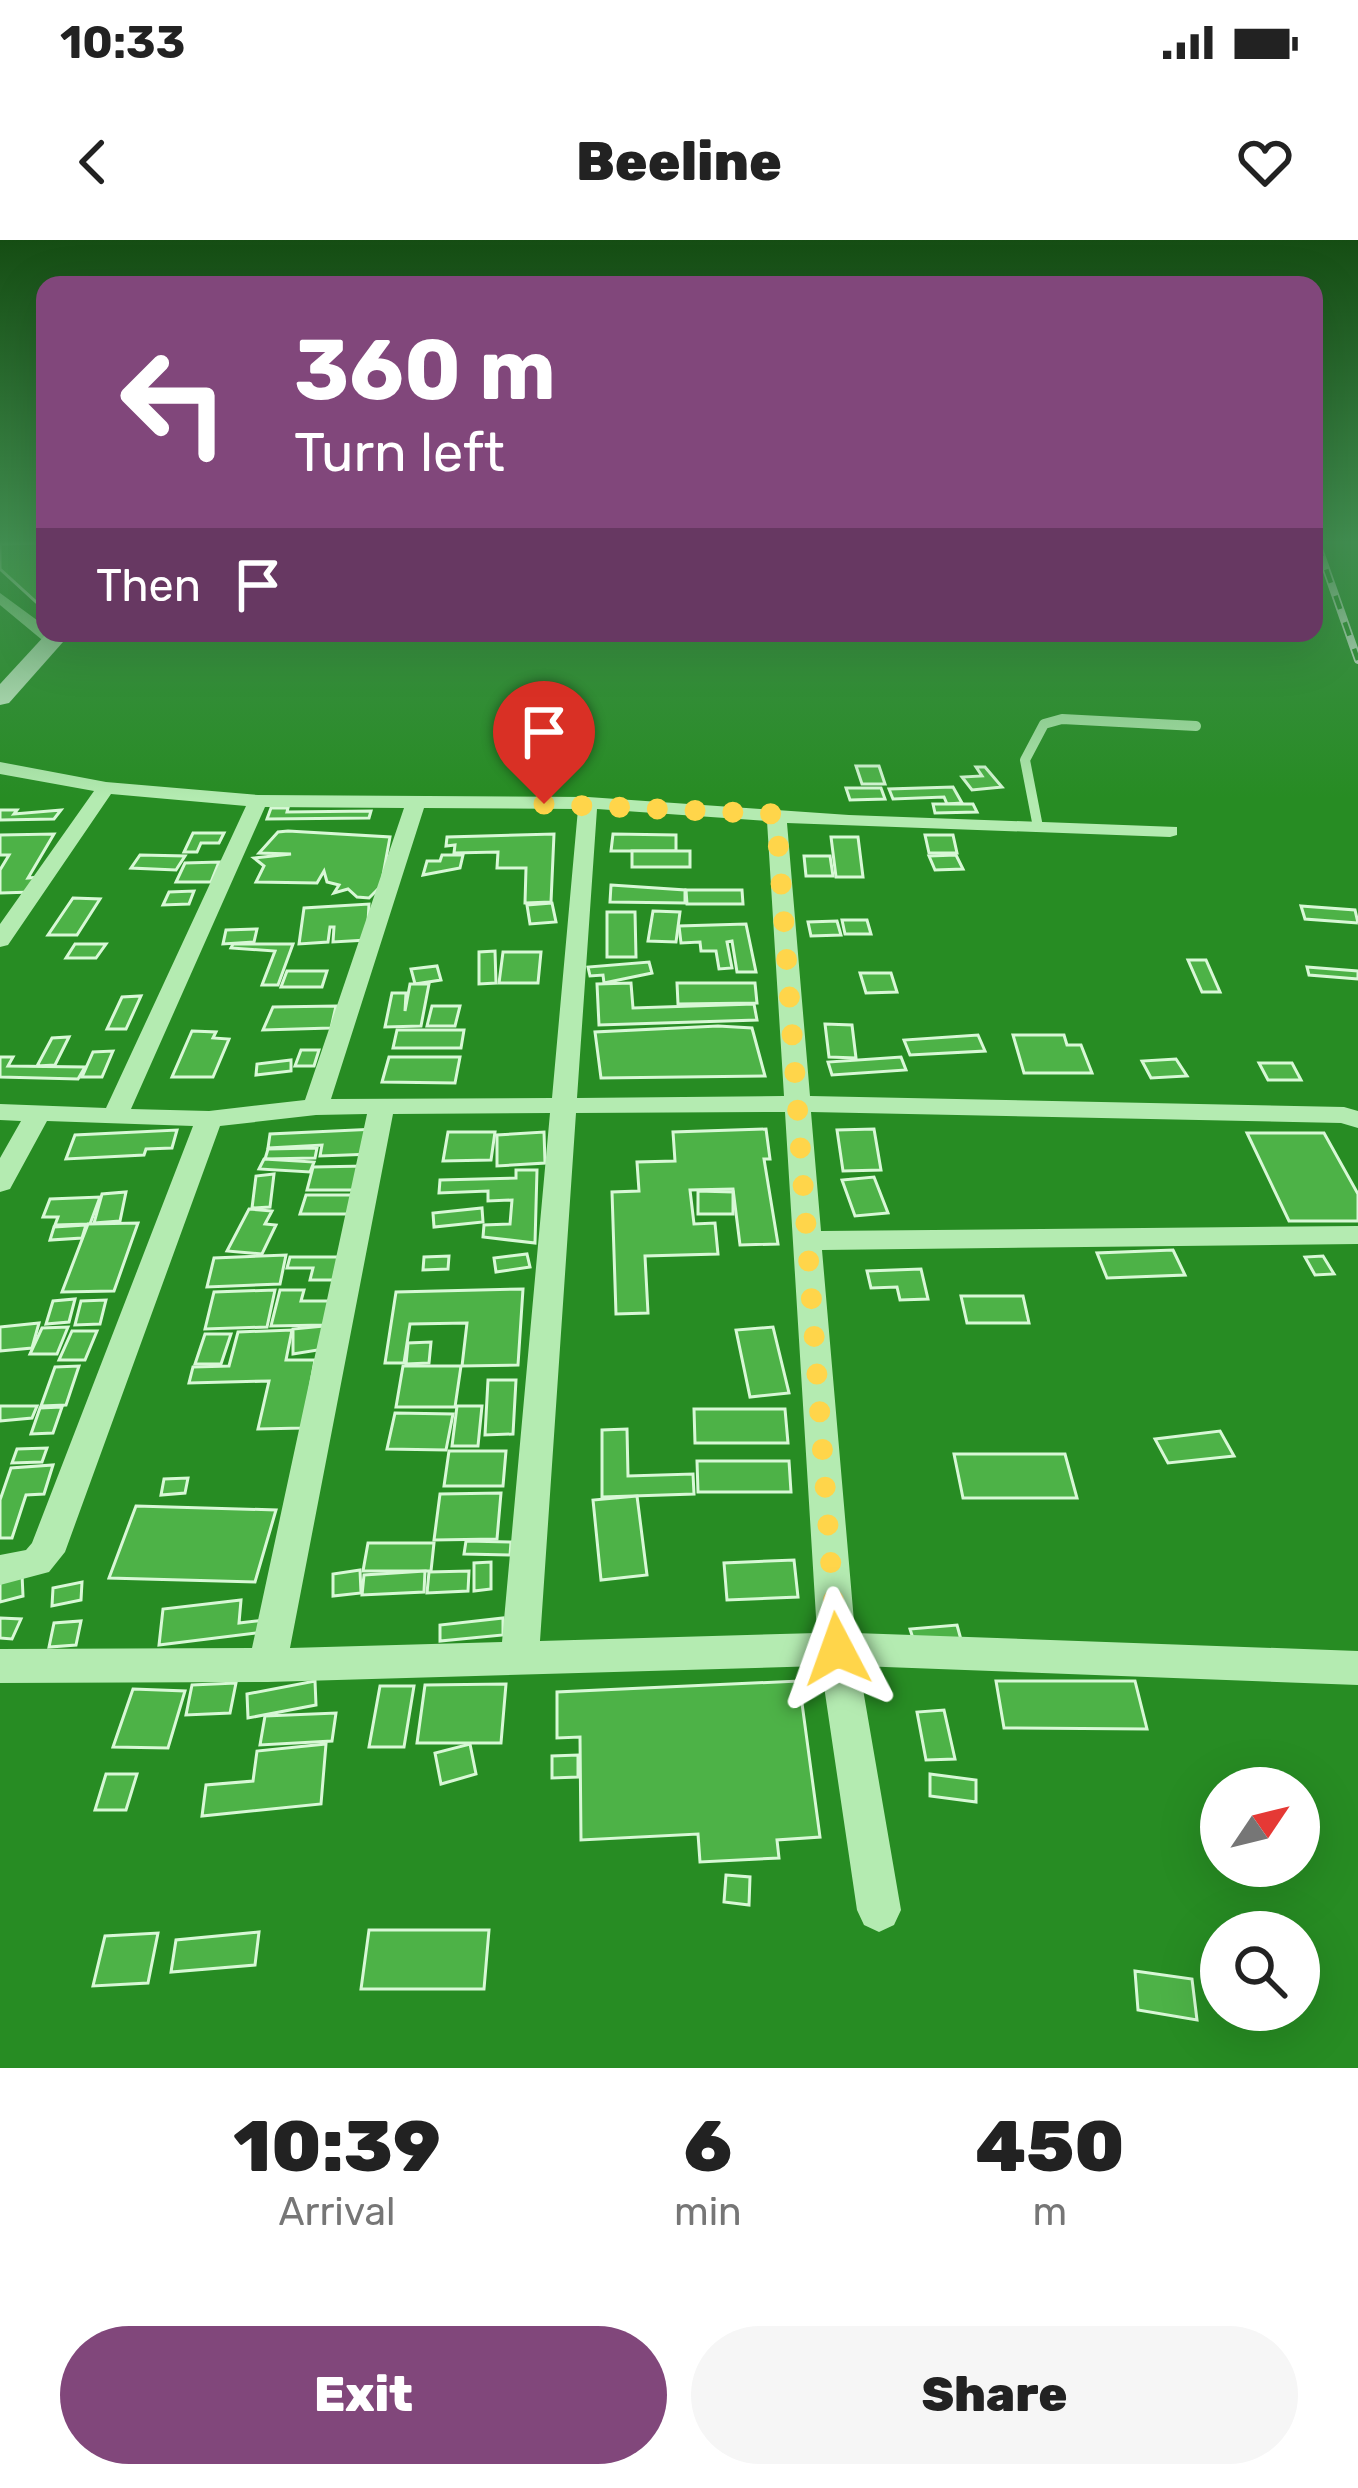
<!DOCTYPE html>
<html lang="en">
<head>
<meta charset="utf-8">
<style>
	:root { --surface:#fff; --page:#f6f6f6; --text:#222; --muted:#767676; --accent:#81477b }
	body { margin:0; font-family:Rubik,sans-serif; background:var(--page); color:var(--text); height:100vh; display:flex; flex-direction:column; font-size:45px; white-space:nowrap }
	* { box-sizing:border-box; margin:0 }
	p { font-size:39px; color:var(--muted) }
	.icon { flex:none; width:66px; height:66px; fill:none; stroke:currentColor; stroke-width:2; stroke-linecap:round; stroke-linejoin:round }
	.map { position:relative; height:1828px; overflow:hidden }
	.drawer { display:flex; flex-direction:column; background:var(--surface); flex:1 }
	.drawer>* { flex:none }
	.top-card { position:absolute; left:36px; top:36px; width:1287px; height:366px; border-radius:24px; box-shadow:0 12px 48px #0002; background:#81477b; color:#fff; overflow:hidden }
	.needle { width:78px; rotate:55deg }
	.buttons { position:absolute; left:1200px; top:1527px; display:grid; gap:24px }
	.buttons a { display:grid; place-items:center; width:120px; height:120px; border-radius:50%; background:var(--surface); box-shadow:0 12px 48px #0002; font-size:60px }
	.pin { position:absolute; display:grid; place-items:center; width:102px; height:102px; color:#fff; margin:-123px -51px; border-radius:50% 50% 50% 0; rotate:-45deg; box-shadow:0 0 12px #0007 }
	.pin .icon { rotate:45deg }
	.me { position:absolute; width:132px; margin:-66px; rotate:356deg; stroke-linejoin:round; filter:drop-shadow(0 0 9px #0008) }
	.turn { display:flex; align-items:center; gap:42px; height:252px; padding:0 60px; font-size:54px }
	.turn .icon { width:156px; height:156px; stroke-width:2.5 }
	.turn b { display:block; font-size:84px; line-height:102px }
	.then { display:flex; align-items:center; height:114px; padding:0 60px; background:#0003; gap:24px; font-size:45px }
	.eta { display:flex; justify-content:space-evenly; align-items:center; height:204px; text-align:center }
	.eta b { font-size:72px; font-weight:800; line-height:84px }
	.action { display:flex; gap:24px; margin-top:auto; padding:24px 60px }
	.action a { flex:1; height:138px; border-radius:72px; background:var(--accent); color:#fff; font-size:48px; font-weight:800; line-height:138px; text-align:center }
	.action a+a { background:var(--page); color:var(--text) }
	.status { display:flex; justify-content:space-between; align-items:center; height:84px; padding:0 60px; background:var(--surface); direction:ltr }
	.status svg { height:33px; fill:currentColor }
	header { display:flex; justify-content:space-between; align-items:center; height:156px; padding:0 60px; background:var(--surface); font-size:54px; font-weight:800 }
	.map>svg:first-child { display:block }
	.building { fill:#4db247; stroke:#d8f8d6; stroke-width:3 }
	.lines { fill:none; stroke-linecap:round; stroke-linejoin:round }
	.lane-far1 { stroke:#b4ebb1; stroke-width:8 }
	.lane { stroke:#b4ebb1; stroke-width:10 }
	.street { fill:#b4ebb1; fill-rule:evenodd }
	.secondary { fill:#ddf9dc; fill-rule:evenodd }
	.rail-casing { stroke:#fff; stroke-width:8 }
	.rail { stroke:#278c23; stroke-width:4.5; stroke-dasharray:14; stroke-linecap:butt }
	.route { stroke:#ffd54a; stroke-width:21; stroke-dasharray:0 37.8 }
</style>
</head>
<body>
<div class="status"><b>10:33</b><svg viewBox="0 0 49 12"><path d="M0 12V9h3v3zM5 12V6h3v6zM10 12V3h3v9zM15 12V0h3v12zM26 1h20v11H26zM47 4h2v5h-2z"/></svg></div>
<header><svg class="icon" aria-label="back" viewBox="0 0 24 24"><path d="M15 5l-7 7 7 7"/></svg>Beeline<svg class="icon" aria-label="heart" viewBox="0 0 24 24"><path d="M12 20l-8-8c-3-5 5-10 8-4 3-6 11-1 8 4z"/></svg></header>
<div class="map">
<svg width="1358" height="1828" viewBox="0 0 1358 1828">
	<rect width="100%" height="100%" fill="#278c23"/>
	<g class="building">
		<polygon points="45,303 45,370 0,329 0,304"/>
		<polygon points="856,526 879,526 885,544 862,544"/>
		<polygon points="976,527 985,527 1002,547 972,550 962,537 982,536"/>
		<polygon points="953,547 962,563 947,564 944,557 893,559 889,549"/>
		<polygon points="846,548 881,548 885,559 850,560"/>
		<polygon points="933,564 973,564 977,572 935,573"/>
		<polygon points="271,568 288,568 287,572 371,571 369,578 267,579"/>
		<polygon points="0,570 17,570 14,574 61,570 54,579 0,580"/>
		<polygon points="288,591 390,597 381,646 369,658 357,657 348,649 334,653 339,645 327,642 324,631 317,643 256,642 264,626 254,618 291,614 259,613 278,592"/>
		<polygon points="193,593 224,593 219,603 201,603 197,612 184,612"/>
		<polygon points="54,594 28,638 41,637 33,652 0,653 0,630 9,615 0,615 0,595"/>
		<polygon points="554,594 551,662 525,663 526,628 497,628 498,612 454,613 455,605 446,606 447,597"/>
		<polygon points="613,594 676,595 676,611 611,611"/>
		<polygon points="925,595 953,595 957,613 929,613"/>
		<polygon points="831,597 858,597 863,637 836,637"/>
		<rect x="632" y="611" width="58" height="16"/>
		<polygon points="140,615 185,616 176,630 131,628"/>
		<polygon points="442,615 463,615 460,628 423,635 427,621 440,621"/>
		<polygon points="956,615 963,629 935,630 929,616"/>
		<polygon points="804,616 830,616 833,636 806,636"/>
		<polygon points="219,622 211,642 176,642 185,623"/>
		<polygon points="611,645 685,650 685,663 610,662"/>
		<polygon points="686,650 742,650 743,664 687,664"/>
		<polygon points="194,651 189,664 163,665 169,652"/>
		<polygon points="73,658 100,659 77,695 48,695"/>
		<polygon points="552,663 556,682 530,684 527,665"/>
		<polygon points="369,664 367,700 333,702 334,687 330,687 328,702 299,704 304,668"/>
		<polygon points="1301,666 1355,670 1358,683 1305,679"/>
		<polygon points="653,671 680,672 676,702 648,701"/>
		<polygon points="607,672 635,672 636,717 607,717"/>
		<polygon points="842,680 867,680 871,694 845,694"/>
		<polygon points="837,681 841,695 811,696 808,682"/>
		<polygon points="746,684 756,732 737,732 732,701 727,702 732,728 719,729 716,711 701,711 700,702 681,703 679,686"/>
		<polygon points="257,689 254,702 223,704 226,690"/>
		<polygon points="75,704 106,704 96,718 66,718"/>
		<polygon points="233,704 293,704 278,745 262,745 275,711 231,708"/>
		<polygon points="495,711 496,743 479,744 479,712"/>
		<polygon points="503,712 541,712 538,743 499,743"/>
		<polygon points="1188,720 1206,720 1220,752 1202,752"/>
		<polygon points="649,722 652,733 604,743 603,735 590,736 588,727"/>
		<polygon points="437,726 441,740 415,744 411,729"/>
		<polygon points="1307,727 1358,731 1358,739 1309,735"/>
		<polygon points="287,731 327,731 322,747 281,747"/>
		<polygon points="860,733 891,733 897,752 866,753"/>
		<polygon points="631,743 633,768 754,764 757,780 599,785 597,744"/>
		<polygon points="677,743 755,743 757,763 678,764"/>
		<polygon points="410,744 429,744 421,786 385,787 392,753 406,753 405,771"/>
		<polygon points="141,756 126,789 107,789 122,757"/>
		<polygon points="336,766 331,788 263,790 273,767"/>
		<polygon points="432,766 460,766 455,786 427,786"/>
		<polygon points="825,784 852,785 856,818 829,817"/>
		<polygon points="718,786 752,788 765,836 601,838 595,792"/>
		<polygon points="397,790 464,790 461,808 393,808"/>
		<polygon points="192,791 216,792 213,798 229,799 213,837 172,837"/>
		<polygon points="978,795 985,811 910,815 904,800"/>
		<polygon points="1013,795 1064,795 1067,805 1081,805 1092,833 1024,833"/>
		<polygon points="69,797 55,825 37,826 52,798"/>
		<polygon points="301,810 319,810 314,826 295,826"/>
		<polygon points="113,811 102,837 82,837 93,812"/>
		<polygon points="0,817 13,817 8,826 85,827 78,839 0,837"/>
		<polygon points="389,817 460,817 455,843 382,842"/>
		<polygon points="901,817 906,830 832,835 828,822"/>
		<polygon points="1176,819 1187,836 1151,838 1142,821"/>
		<polygon points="291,820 291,831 256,835 257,824"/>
		<polygon points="1259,823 1292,823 1301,840 1268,840"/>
		<polygon points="376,889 373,914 320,916 322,905 268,908 270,894"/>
		<polygon points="766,889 770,919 764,919 778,1004 740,1005 733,949 690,950 694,984 715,983 718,1014 645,1016 648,1073 616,1074 612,952 639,951 637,922 675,921 673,892"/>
		<polygon points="874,889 881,930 843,931 837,890"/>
		<polygon points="177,890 172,908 146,909 144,915 66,919 75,895"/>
		<polygon points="448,892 495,892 491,920 443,921"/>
		<polygon points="544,892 545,923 497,926 497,895"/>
		<polygon points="1247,893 1324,893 1358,954 1358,981 1289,981"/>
		<polygon points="317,908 315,918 265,919 268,909"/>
		<polygon points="264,919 314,922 310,932 259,929"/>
		<polygon points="366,926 361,950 307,950 313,927"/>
		<polygon points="516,930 537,930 535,1003 483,997 484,985 510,984 512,960 488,961 488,951 439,953 440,940 516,938"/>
		<polygon points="274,934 270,967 252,968 256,936"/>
		<polygon points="874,937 888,973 855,976 842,940"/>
		<polygon points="698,951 733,952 733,974 698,974"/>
		<polygon points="126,952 120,981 94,983 102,954"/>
		<polygon points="306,955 356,955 351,974 300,974"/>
		<polygon points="100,957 90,984 55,985 58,977 43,977 50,959"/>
		<polygon points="482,968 483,982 434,987 433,973"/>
		<polygon points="249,969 272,971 265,984 276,985 262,1014 227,1011"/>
		<polygon points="138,983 114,1051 62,1052 88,984"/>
		<polygon points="86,985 82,998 50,1000 54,987"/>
		<polygon points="1173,1010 1185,1035 1107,1038 1097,1013"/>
		<polygon points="527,1014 530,1027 496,1032 494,1018"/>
		<polygon points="286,1015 280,1044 207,1047 214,1018"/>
		<polygon points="449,1016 448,1029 423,1030 424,1017"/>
		<polygon points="1323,1016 1334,1034 1315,1035 1305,1017"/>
		<polygon points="290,1017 340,1017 335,1040 310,1040 313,1028 287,1028"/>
		<polygon points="921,1029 928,1059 900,1060 897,1047 871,1048 867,1031"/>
		<polygon points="523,1049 518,1125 462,1126 467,1083 410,1084 404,1123 385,1123 396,1052"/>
		<polygon points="275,1050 267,1087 205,1089 214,1052"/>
		<polygon points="280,1050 304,1050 301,1061 330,1061 325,1085 271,1086"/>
		<polygon points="961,1056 1023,1056 1029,1083 967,1083"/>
		<polygon points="75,1059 69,1082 46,1084 53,1061"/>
		<polygon points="106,1060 100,1084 75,1085 81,1061"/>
		<polygon points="39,1083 32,1108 0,1111 0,1087"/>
		<polygon points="324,1086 324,1109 293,1114 293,1089"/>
		<polygon points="68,1087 57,1114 30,1114 42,1088"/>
		<polygon points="773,1087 789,1153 750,1157 736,1090"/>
		<polygon points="292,1090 286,1120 315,1120 303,1188 258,1189 269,1141 189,1143 193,1127 229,1126 238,1092"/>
		<polygon points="72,1091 97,1091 85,1120 59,1120"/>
		<polygon points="205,1094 231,1094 221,1124 195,1124"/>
		<polygon points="431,1102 429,1123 406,1124 408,1103"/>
		<polygon points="79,1126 66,1165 41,1166 55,1127"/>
		<polygon points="403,1126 461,1126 455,1167 396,1167"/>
		<polygon points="488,1140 516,1140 513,1194 485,1195"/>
		<polygon points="0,1166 37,1166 32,1178 0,1181"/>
		<polygon points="457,1166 482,1166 478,1206 452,1206"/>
		<polygon points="62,1167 53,1193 31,1194 40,1168"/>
		<polygon points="694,1169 785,1169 788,1203 695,1203"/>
		<polygon points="395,1173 453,1174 446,1210 387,1209"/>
		<polygon points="627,1189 628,1236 693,1234 694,1254 602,1257 602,1190"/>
		<polygon points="1220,1191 1234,1216 1168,1223 1155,1199"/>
		<polygon points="47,1208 42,1222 12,1223 17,1209"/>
		<polygon points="449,1211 506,1211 503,1246 444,1246"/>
		<polygon points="954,1214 1065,1214 1077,1258 963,1258"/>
		<polygon points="697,1221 789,1221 791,1252 698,1252"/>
		<polygon points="53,1225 44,1254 26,1255 12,1298 0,1298 0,1260 11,1228"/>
		<polygon points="188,1238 185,1253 161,1255 164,1239"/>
		<polygon points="501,1253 497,1299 434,1300 440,1254"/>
		<polygon points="637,1256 647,1335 601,1340 593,1260"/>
		<polygon points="136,1266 276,1270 255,1342 109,1338"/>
		<polygon points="466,1301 511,1302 510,1315 464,1314"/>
		<polygon points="368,1303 434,1303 431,1331 363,1331"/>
		<polygon points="794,1320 798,1357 727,1360 724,1323"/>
		<polygon points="491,1322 491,1349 474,1351 474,1323"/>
		<polygon points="360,1330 361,1353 333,1356 333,1334"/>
		<polygon points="425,1331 424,1352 362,1355 364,1335"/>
		<polygon points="469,1331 468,1351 427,1353 429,1332"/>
		<polygon points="22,1334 23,1356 0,1362 0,1339"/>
		<polygon points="82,1342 81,1360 52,1366 53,1348"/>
		<polygon points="241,1360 239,1383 266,1380 265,1392 159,1405 163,1369"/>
		<polygon points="0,1378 21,1379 12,1399 0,1398"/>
		<polygon points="503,1378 503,1395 440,1401 440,1385"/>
		<polygon points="81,1381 76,1405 49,1407 54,1383"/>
		<polygon points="957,1385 963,1407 917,1411 910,1389"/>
		<polygon points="315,1441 316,1465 248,1478 247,1454"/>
		<polygon points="799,1441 820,1597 777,1600 779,1618 700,1622 698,1594 581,1600 580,1497 557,1498 557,1452"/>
		<polygon points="996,1441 1135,1441 1147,1489 1004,1488"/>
		<polygon points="236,1443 230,1473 186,1475 192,1445"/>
		<polygon points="506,1444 501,1503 417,1503 425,1445"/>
		<polygon points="380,1446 414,1446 404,1507 369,1507"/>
		<polygon points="133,1449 185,1451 168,1508 113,1507"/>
		<polygon points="944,1470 955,1519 926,1520 917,1472"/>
		<polygon points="336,1473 332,1501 260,1505 265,1476"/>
		<polygon points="326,1504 321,1564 202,1576 206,1545 253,1541 257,1511"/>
		<polygon points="470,1504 476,1534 441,1544 435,1513"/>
		<polygon points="578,1515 578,1537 552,1538 552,1516"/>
		<polygon points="106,1534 137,1534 126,1570 95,1570"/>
		<polygon points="930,1534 976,1540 976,1562 930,1556"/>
		<polygon points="726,1635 750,1637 749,1665 724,1662"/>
		<polygon points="369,1690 489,1690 484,1749 361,1749"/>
		<polygon points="259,1692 255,1725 171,1732 176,1700"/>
		<polygon points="158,1693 148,1743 93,1746 105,1696"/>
		<polygon points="1135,1731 1192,1739 1197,1780 1138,1770"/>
	</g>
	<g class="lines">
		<polyline class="lane-far1" points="1057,480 1090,480"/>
		<polyline class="lane" points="1038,587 1025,520 1044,484 1062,479 1196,486"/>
		<g class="street">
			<polygon points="0,353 45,386 45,393 59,398 59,404 47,404 0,365"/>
			<path d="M0,522L106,542L258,555L588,557L849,575L1177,587V595L1170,597L787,583L810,856L1344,867L1358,871V888L1341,883L811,872L821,991L1358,986V1004L822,1010L855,1393L1358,1411V1445L859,1426L901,1670L894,1685L879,1692L864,1685L857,1670L821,1426L268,1442L0,1443V1409L252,1408L367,874L316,875L220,886L65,1312L49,1332L0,1345V1315L26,1310L32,1303L193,886L47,881L10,949L0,952V918L21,881L0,880V864L106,868L246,566L111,554L8,705L0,707V684L94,551L0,534ZM265,567L404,568L305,860L209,871L131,869ZM424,568L578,569L552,858L331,859ZM597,569L767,581L784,856L577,858ZM785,872L817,1393L540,1401L576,873ZM550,873L502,1402L290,1408L393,874Z"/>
		</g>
		<polygon class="secondary" points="47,393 71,393 9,463 0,465 0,444"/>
		<defs>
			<polyline id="rail" points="1317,303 1358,420"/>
		</defs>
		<use href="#rail" class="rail-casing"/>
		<use href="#rail" class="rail"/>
	</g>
	<linearGradient id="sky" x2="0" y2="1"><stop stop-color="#154d13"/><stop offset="0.54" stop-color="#418e50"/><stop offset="1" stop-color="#418e50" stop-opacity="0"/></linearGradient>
	<rect width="1358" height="559" fill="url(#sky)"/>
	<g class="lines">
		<polyline class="route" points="544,564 776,574 837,1409"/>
	</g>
</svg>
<div class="buttons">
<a><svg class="needle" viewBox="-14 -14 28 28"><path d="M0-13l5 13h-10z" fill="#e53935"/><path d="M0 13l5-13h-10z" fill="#767676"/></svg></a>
<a><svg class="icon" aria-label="search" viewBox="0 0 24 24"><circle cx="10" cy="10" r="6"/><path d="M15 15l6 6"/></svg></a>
</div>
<div class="pin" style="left:544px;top:564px;background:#d93025"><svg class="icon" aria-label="arrive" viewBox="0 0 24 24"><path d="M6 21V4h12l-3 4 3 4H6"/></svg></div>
<svg class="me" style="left:837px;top:1409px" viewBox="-20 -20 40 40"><path d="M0-17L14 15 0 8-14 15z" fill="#ffd54a" stroke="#fff" stroke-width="4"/></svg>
<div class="top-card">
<div class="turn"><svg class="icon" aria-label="left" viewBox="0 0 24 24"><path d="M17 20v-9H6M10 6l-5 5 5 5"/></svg><div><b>360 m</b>Turn left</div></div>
<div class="then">Then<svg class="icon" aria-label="arrive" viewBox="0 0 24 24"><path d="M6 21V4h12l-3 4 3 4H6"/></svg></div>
</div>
</div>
<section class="drawer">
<div class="eta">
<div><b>10:39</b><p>Arrival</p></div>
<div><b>6</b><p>min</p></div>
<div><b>450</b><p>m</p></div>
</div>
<div class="action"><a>Exit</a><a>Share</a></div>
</section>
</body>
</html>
